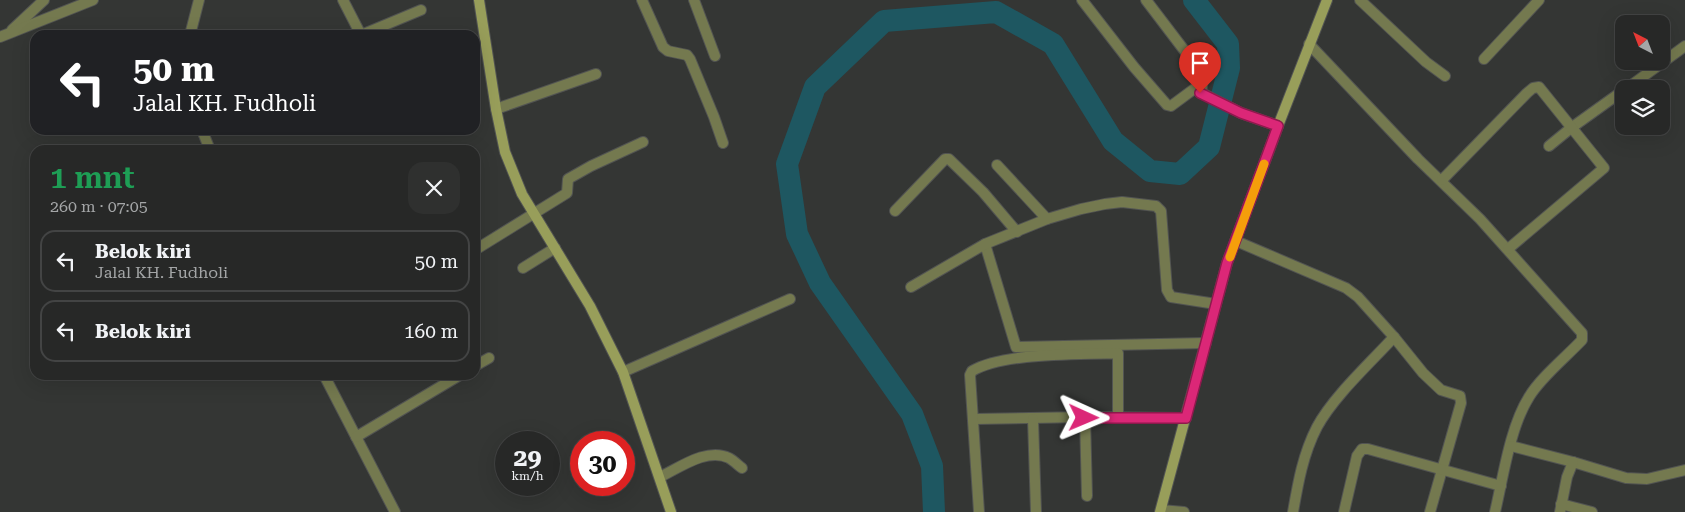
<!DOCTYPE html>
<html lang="id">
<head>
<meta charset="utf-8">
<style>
	:root { --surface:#272827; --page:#2f302f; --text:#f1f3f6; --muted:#a4a6a7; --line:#434444 }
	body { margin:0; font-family:"Roboto Serif",serif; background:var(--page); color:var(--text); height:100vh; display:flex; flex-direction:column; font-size:19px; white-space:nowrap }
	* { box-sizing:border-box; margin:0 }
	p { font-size:16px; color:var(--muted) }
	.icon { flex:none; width:28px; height:28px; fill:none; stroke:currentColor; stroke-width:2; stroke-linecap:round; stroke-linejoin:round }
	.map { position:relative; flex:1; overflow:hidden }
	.panel { position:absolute; left:30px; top:145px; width:450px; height:235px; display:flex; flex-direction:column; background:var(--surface); border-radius:15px; box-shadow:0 5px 20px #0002,0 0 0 1px var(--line) }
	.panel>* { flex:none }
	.guide { position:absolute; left:30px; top:30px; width:450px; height:105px; border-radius:15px; box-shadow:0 5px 20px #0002,0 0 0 1px var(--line); background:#202124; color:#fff; overflow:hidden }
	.needle { width:32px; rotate:318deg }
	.fabs { position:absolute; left:1615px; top:15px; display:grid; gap:10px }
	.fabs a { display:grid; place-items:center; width:55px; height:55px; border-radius:10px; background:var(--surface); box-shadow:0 5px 20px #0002,0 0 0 1px var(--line); font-size:25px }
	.speed { position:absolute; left:495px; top:431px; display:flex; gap:10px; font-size:25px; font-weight:700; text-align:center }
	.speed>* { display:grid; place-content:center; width:65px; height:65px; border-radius:50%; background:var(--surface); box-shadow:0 5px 20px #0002,0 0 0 1px var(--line); line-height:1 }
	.speed small { font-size:12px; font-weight:400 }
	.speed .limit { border:8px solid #d22; background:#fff; color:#111 }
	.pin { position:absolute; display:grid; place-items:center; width:42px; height:42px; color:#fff; margin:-51px -21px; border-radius:50% 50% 50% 0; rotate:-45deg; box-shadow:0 0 5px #0007 }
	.pin .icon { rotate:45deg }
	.me { position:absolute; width:55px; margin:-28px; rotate:91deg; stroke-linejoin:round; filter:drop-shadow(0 0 4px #0008) }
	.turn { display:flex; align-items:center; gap:18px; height:105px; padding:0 20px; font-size:22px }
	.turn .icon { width:65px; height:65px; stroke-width:2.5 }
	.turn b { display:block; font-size:35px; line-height:42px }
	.round { display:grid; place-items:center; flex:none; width:52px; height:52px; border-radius:15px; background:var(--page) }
	.headline { display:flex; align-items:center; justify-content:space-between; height:85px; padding:0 20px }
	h1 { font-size:30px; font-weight:600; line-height:38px; color:#1e9e55 }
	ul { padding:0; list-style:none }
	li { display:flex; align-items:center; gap:15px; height:62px; margin:0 10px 8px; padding:0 10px; border:2px solid var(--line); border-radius:15px }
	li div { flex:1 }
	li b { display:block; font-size:19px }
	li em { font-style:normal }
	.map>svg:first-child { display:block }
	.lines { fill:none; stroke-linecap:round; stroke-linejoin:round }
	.river { stroke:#1e5761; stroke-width:22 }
	.street-casing { stroke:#525452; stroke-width:12 }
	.secondary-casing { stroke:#525452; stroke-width:12 }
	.street { stroke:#74794f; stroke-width:10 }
	.secondary { stroke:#989e5a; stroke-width:10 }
	.route-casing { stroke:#8e194d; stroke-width:12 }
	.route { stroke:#db2777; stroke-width:9 }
	.slow { stroke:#f59e0b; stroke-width:9 }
</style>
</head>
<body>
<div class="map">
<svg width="1685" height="512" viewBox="0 0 1685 512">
	<rect width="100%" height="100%" fill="#343634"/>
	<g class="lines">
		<polyline class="river" points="934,512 932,466 912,414 820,283 797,234 787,164 815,87 884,21 996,12 1053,44 1113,141 1150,171 1180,174 1209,147 1229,68 1228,44 1194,0"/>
		<defs>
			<g id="street">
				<polyline points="343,0 361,35"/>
				<polyline points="642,0 663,47 668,51 687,55 690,59 714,117 723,143"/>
				<polyline points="694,0 715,56"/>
				<polyline points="1082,0 1134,67 1167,105 1171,106 1194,89 1241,113 1278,126"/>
				<polyline points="1146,0 1197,67 1203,78 1201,93"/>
				<polyline points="1360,0 1426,62 1445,76"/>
				<polyline points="12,30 44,0"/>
				<polyline points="190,35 199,0"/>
				<polyline points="361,35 421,10"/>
				<polyline points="0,37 93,0"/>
				<path d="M1309,44L1418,159L1480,219L1582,333V340C1566,357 1540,378 1529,397C1510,427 1503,478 1495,512"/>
				<polyline points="1484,59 1539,0"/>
				<polyline points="1626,89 1685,46"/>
				<polyline points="496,109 596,74"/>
				<polyline points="202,130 210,150"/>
				<polyline points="1549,146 1571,128 1624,90"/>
				<polyline points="1442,180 1527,93 1533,88 1539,87 1604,168 1508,249"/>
				<polyline points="895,211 945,159 949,159 983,192 1017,232"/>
				<polyline points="1047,219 1081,209 1105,204 1122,202 1156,206 1161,211 1167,290 1171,297 1216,304"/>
				<polyline points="1236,241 1346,288 1358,297 1394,337 1423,373 1441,390 1460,396 1461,403 1430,512"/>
				<polyline points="985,244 1016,347 1206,343"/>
				<polyline points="475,250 567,193 568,179 591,166 643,142"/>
				<polyline points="523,268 555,248"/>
				<polyline points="911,287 985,244 1047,219 997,165"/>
				<polyline points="475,366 489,358"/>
				<polyline points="623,372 790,299"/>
				<polyline points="324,375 395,512"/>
				<polyline points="1085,417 1087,496"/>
				<polyline points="974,419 1085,417 1186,418"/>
				<polyline points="1033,419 1036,512"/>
				<polyline points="356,437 460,375"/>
				<polyline points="1511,446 1573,462 1626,478 1647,479 1685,470"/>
				<path d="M660,477C679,468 707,447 729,458C734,461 738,465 742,468"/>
				<polyline points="1561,504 1592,512"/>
				<polyline points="1161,510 1184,512"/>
				<path d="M979,512L970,375L972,371C1005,352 1079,355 1118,353V418"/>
				<path d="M1293,512C1298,483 1303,454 1317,427C1333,397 1370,363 1394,337"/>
				<polyline points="1344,512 1357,456 1362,449 1368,449 1501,486"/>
				<polyline points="1560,512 1567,477 1573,462"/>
			</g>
			<g id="secondary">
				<polyline points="479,0 496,109 505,152 522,194 590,306 623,372 671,512"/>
				<polyline points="1160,512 1227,263 1278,126 1327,0"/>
			</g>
		</defs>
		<use href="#street" class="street-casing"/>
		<use href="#secondary" class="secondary-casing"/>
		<use href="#street" class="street"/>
		<use href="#secondary" class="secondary"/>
	</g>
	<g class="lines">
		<defs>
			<polyline id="route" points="1084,418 1186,418 1227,263 1278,126 1241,113 1200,93"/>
		</defs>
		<use href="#route" class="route-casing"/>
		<use href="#route" class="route"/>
		<polyline class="slow" points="1230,257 1264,164"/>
	</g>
</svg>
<div class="fabs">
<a><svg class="needle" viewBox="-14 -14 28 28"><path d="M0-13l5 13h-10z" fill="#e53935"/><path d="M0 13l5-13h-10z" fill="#a4a6a7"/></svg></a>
<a><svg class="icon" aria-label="layers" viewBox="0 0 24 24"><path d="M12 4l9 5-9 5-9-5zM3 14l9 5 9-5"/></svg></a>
</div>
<div class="speed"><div>29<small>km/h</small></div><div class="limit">30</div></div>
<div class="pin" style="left:1200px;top:93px;background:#d93025"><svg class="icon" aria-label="arrive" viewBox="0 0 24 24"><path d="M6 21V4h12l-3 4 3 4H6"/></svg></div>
<svg class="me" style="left:1084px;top:418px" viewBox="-20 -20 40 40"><path d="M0-17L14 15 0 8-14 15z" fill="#db2777" stroke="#fff" stroke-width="4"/></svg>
<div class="guide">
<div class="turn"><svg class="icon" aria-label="left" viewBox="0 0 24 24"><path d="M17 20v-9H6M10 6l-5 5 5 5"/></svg><div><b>50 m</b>Jalal KH. Fudholi</div></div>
</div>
<section class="panel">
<div class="headline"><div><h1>1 mnt</h1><p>260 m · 07:05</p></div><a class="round"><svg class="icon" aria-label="close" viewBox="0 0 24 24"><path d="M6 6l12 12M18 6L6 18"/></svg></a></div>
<ul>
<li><svg class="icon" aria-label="left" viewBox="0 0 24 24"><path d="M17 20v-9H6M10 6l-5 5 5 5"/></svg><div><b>Belok kiri</b><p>Jalal KH. Fudholi</p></div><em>50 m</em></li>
<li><svg class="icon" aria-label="left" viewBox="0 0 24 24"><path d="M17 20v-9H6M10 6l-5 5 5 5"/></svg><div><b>Belok kiri</b></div><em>160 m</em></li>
</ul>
</section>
</div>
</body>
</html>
